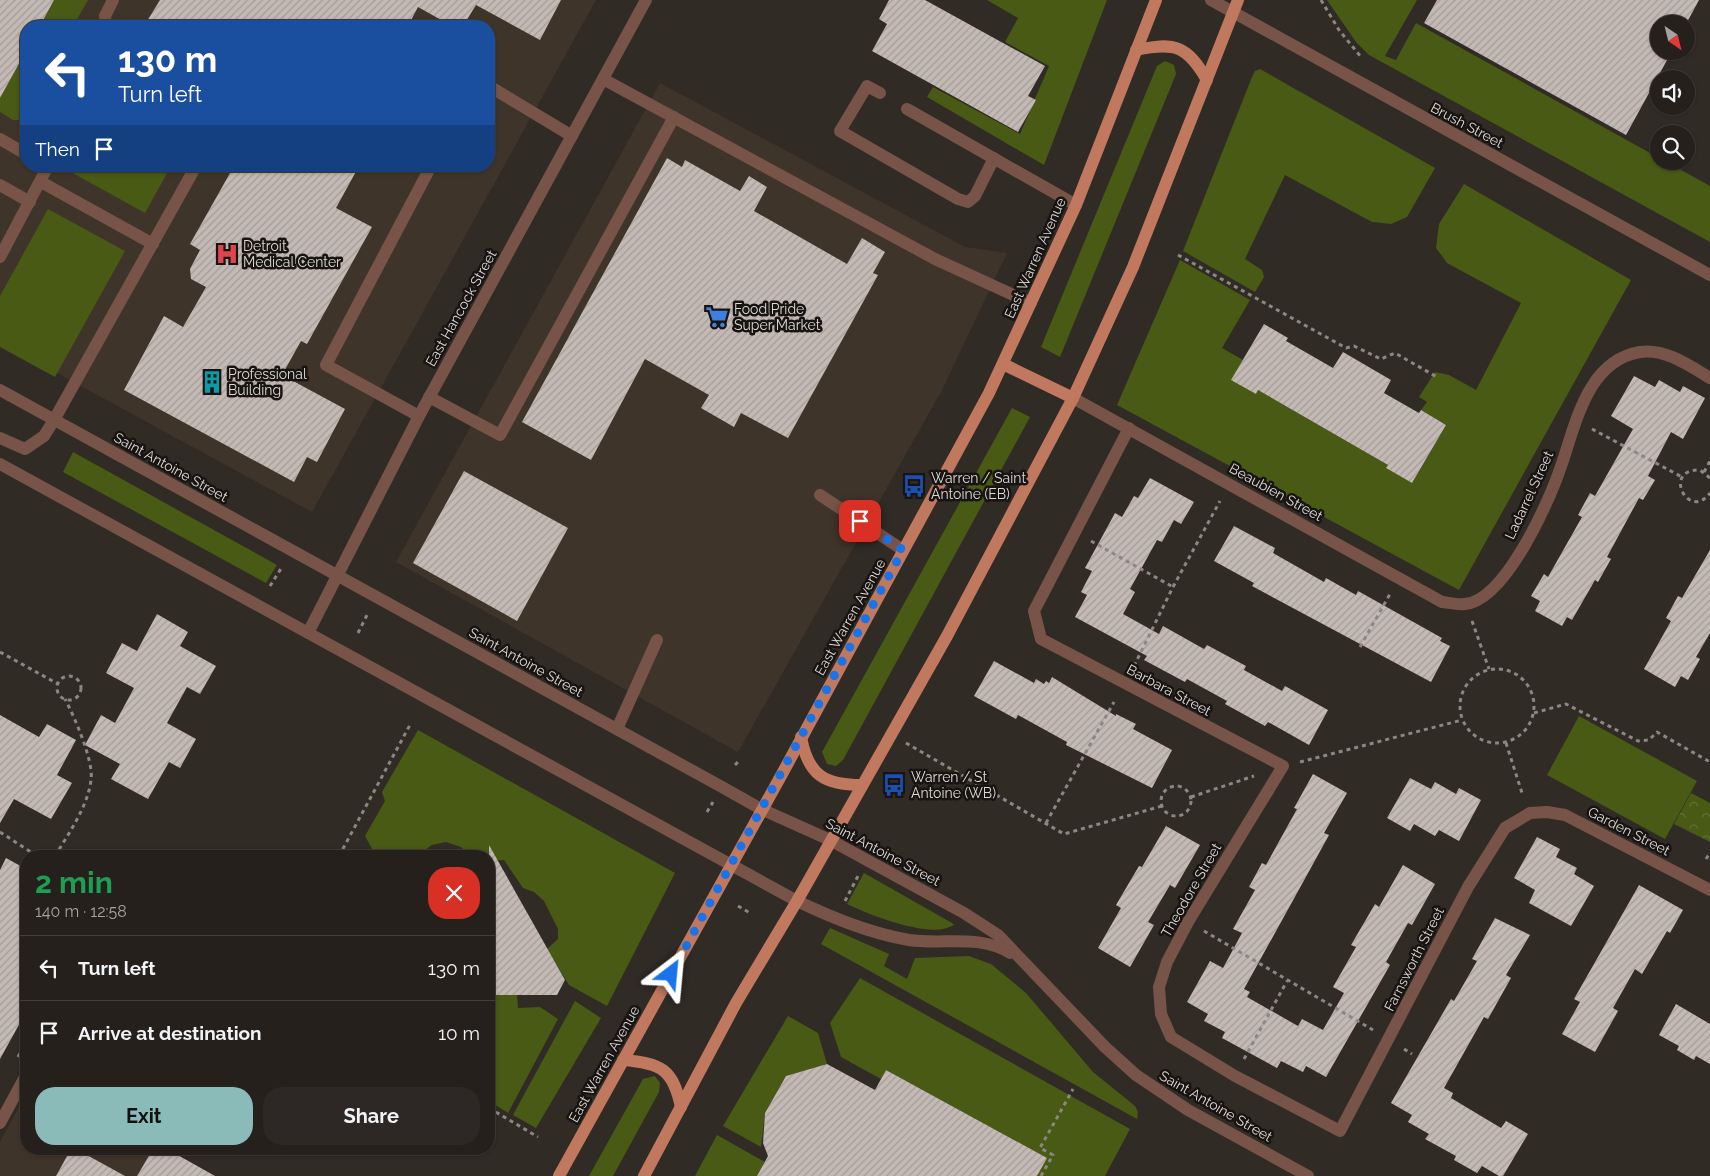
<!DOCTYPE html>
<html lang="en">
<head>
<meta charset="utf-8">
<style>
	:root { --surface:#25201c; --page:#2d2825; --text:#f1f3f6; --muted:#a3a3a3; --line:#423e3b; --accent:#8bbbb9 }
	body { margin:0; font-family:Raleway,sans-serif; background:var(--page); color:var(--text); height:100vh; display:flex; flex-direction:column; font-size:19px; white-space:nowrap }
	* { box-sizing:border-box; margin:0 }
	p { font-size:16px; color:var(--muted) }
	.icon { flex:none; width:28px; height:28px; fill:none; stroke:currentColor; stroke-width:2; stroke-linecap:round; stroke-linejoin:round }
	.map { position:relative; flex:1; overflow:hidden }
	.drawer { position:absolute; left:20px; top:850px; width:475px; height:305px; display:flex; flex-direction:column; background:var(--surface); border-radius:20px; box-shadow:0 1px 4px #0004,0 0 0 1px var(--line) }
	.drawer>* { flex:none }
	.top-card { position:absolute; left:20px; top:20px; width:475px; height:152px; border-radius:20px; box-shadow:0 1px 4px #0004,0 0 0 1px var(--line); background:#1a4fa0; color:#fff; overflow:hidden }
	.needle { width:32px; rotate:145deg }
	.fabs { position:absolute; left:1650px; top:15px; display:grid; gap:10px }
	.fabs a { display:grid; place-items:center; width:45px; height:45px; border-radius:50%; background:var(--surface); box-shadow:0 1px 4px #0004,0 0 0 1px var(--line); font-size:25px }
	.pin { position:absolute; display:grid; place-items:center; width:42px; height:42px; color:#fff; margin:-21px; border-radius:10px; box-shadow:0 2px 8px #0006 }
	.me { position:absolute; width:55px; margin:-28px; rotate:29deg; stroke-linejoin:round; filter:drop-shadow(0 0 4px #0008) }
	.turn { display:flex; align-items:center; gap:18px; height:105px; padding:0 15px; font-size:22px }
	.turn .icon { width:65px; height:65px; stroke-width:2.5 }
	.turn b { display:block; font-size:35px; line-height:42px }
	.then { display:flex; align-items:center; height:48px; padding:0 15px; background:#0003; gap:10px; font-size:19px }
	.round { display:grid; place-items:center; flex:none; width:52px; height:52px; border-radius:20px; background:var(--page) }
	.headline { display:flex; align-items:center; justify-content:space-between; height:85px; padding:0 15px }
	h1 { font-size:30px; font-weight:700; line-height:38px; color:#1e9e55 }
	.primary-button { display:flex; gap:10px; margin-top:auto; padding:10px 15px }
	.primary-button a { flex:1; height:58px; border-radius:20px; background:var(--accent); color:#111; font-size:20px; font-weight:700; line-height:58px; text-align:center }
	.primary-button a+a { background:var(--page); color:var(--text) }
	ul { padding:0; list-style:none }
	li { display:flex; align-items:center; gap:15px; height:65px; padding:0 15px; border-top:1px solid var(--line) }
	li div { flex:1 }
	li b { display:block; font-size:19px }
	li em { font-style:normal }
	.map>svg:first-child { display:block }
	.built { fill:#3f342a; fill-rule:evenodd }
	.grass { fill:#485a14 }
	.park { fill:url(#park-crowns) }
	.building { fill:url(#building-hatch) }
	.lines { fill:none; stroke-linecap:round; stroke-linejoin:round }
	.path { stroke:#8c8783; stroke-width:3; stroke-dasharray:4 4; stroke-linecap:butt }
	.service { stroke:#775447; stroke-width:12 }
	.minor { stroke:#775447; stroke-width:12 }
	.tertiary { stroke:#775447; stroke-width:12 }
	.primary { stroke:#c0795e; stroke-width:12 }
	.route { stroke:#1a73e8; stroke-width:9; stroke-dasharray:0 16.2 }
	.labels { text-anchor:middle; stroke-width:5; stroke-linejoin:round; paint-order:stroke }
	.street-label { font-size:14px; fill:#ddd9d5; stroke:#171412 }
	.poi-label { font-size:14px; fill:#ddd9d5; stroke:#171412; text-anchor:start }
</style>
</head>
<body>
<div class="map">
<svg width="1710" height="1176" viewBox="0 0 1710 1176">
	<defs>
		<pattern id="park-crowns" width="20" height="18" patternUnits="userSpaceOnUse" patternTransform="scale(1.25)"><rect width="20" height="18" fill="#485a14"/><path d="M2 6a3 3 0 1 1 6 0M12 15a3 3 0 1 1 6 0" fill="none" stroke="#627135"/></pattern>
		<pattern id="building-hatch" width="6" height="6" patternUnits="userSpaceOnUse" patternTransform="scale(1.25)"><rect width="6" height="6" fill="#c4bab5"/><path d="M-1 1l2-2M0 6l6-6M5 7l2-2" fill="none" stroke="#a49c98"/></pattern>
	</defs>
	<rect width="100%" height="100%" fill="#312b26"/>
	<g class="built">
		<path d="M0,0H596L312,512L0,342ZM26,26H489V166H26Z"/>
		<polygon points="660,83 965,247 1007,253 942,390 738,752 396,562"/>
		<polygon points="26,1094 26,1149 166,1149 216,1176 0,1176 0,1142"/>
	</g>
	<g class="grass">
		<polygon points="54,0 88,0 73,26 40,26"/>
		<polygon points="987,0 1107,0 1044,165 927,97 933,87 1020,134 1049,66 1005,42 1018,18"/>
		<polygon points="1327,0 1417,0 1385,56 1396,60 1416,23 1659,158 1659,161 1665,161 1710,186 1710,242 1369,55 1356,42"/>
		<polygon points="26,51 26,111 18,120 13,120 0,112 0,98"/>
		<polygon points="1165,61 1174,65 1176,74 1060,357 1041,347 1157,66"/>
		<polygon points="1260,69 1435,168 1407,217 1391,224 1372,222 1285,175 1245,259 1262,270 1264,277 1255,292 1183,251 1252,77 1255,71"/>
		<polygon points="72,166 171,166 145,213 69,171"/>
		<polygon points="1464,184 1631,280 1459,590 1117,405 1180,260 1250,300 1222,348 1243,360 1232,379 1256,394 1258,390 1388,465 1386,468 1412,483 1446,425 1421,410 1427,402 1419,397 1435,372 1449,375 1476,390 1521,303 1447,263 1436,248 1439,224"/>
		<polygon points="48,209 125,251 55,377 0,347 0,296"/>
		<polygon points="1012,408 1030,417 843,760 836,766 827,764 822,752"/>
		<polygon points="73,452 277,565 266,583 63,472"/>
		<polygon points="1579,716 1697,781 1665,839 1547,775"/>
		<polygon points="418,730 675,873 607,1006 569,985 547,949 558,939 558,929 544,901 534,892 523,888 504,860 489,861 489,856 470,856 461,847 446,842 432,845 416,856 376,856 365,836 385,801 382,792"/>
		<path d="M864,873L952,923L954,925C931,940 870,915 847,904Z"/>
		<polygon points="830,928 889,954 884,966 907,979 915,958 969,956 991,964 1026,993 1093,1072 1135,1106 1138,1112 1137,1119 821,944"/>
		<polygon points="860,978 1130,1129 1105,1176 1037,1176 1046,1158 886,1070 881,1079 841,1057 830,1023"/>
		<polygon points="489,995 517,995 518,1008 540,1007 558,1019 508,1113 489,1101"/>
		<polygon points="575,1001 601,1018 536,1128 513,1115"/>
		<polygon points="788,1016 818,1033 827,1064 786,1076 765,1113 761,1147 723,1126"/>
		<polygon points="655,1076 660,1083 659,1092 613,1176 589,1176 643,1079"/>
		<polygon points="717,1135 765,1162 757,1176 695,1176"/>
	</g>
	<polygon class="park" points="1691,793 1710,803 1710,842 1674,824"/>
	<g class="building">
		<polygon points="0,0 54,0 40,26 26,26 26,51 0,98"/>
		<polygon points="160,0 561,0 540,40 476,5 463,26 452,26 418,7 408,26 144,26"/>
		<polygon points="889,0 925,0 1045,66 1028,96 1036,100 1018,132 872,51 887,24 879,19"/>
		<polygon points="1437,0 1699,0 1686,24 1659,24 1659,51 1672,51 1626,135 1424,23"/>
		<polygon points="667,158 682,167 685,160 740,191 749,176 767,187 754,211 847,264 862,238 885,252 873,273 878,275 788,438 741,413 734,427 701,408 709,395 645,359 591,460 522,422"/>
		<polygon points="234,166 359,166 336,208 372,227 307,344 301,341 282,375 345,409 317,462 307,457 294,482 124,390 164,316 183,327 206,287 191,279 190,269 200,250 190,244"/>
		<polygon points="1264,324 1288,338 1286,341 1333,368 1343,352 1391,380 1384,393 1419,413 1421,410 1446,425 1412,483 1386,468 1388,465 1258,390 1256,394 1231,380"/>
		<polygon points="1634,376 1655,387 1659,380 1680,392 1683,386 1705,398 1683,439 1671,432 1648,476 1655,480 1643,500 1639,498 1607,557 1611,559 1598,582 1595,580 1572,620 1567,617 1562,626 1535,611 1540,601 1531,596 1544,574 1548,577 1582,517 1578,515 1590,493 1595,496 1633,429 1611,416"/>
		<polygon points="464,471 568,528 517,621 413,563"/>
		<polygon points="1150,478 1194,502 1181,524 1174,520 1162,542 1157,540 1130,589 1135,592 1123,614 1159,634 1163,626 1204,649 1207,645 1246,666 1244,670 1282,691 1285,686 1328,710 1309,745 1268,722 1265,726 1225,704 1227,701 1187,679 1185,682 1144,660 1147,656 1075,617 1087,595 1081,592 1092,571 1085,568 1115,513 1122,517 1134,496 1138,498"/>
		<polygon points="1234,526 1275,548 1273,553 1324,582 1326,578 1356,595 1358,591 1442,638 1440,641 1450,646 1431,682 1252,586 1254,583 1214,561"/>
		<polygon points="1710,550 1710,633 1696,657 1700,659 1688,680 1681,676 1675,687 1644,669 1671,621 1666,618 1678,596 1682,598"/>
		<polygon points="157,614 188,632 180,646 216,666 200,694 187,687 167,723 196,739 180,768 169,762 148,799 111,779 120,764 85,745 101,715 115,723 134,688 106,673 122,643 137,651"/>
		<polygon points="994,661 1034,683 1036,679 1044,684 1046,681 1049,683 1052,677 1116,716 1116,714 1136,724 1133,729 1172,750 1152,788 1066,745 1067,742 1018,715 1016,719 974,696"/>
		<polygon points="0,715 39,737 47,724 76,740 57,775 72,783 51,819 14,799 0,823"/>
		<polygon points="1313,774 1347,793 1324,833 1329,835 1244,989 1250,992 1247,997 1298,1026 1302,1019 1323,1030 1344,993 1333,987 1356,947 1351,945 1375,904 1379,907 1403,865 1435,884 1412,925 1408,923 1386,962 1390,965 1326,1077 1306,1066 1303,1072 1281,1061 1277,1068 1222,1038 1225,1032 1204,1021 1208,1014 1187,1002 1210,961 1223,968 1242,933 1233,929 1255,890 1249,887 1262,863 1266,865 1297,809 1294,808"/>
		<polygon points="1410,778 1431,789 1435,782 1456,794 1459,788 1481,800 1459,841 1439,830 1435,836 1414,824 1410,831 1387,818"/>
		<polygon points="1166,826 1200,845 1175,888 1170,885 1148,922 1154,925 1130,967 1098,948 1121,908 1116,905 1139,866 1142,867"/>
		<polygon points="1537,837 1560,849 1556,857 1577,868 1574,874 1594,886 1571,926 1529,903 1535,890 1514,878"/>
		<polygon points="489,845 565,980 557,995 489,995"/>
		<polygon points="6,858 26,869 26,1012 0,1059 0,870"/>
		<polygon points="1639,885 1683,910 1670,933 1667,931 1642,974 1635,969 1613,1008 1618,1011 1595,1052 1562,1034 1580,1002 1574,999"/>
		<polygon points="1495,918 1530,935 1506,975 1511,978 1488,1019 1484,1017 1444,1088 1453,1093 1451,1098 1501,1128 1506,1121 1528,1134 1503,1176 1499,1176 1482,1166 1477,1173 1454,1160 1456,1156 1425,1139 1429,1134 1408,1122 1412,1115 1391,1103 1451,999 1454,1001 1477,961 1472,959"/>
		<polygon points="1676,1004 1710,1024 1710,1064 1696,1056 1694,1060 1677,1050 1679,1046 1659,1035"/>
		<polygon points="827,1064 875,1090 886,1070 1047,1158 1037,1176 757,1176 768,1156 763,1143 765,1113 786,1076"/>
		<polygon points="71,1149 76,1149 125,1176 56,1176"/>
		<polygon points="153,1149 167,1149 215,1176 137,1176"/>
	</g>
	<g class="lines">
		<g class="path">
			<polyline points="1321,0 1339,30 1361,57"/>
			<polyline points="1178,255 1346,348 1354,346 1381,359 1395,353 1437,377"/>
			<polyline points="1592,429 1682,477"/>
			<polyline points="1704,472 1710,461"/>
			<path d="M1710,478L1700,470C1661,469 1689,522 1710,493"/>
			<polyline points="1091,541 1173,587"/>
			<polyline points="270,586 282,567"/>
			<polyline points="1472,621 1489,669"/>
			<polyline points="358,633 367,615"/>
			<polyline points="1360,647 1390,594"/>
			<polyline points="0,652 58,684"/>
			<polyline points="1134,666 1173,587 1220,501"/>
			<circle cx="1497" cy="706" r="37"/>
			<circle cx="69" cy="688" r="12"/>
			<polyline points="1534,713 1566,704 1638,741 1649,740 1657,732 1710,762"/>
			<polyline points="906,743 1064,834 1162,806"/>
			<polyline points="1506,743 1523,796"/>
			<polyline points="1300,762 1462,720"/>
			<polyline points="735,765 740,760"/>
			<circle cx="1176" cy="801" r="15"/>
			<polyline points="1191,797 1254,776"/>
			<polyline points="707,812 713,802"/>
			<polyline points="1046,823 1114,702"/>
			<polyline points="0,832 37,856"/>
			<path d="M55,856C69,833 88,806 91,780C94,761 74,716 65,699"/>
			<polyline points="339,856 411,723"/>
			<polyline points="1706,859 1710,853"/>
			<polyline points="845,901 858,876"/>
			<polyline points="738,906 750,913"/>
			<polyline points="1204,931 1373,1030"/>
			<polyline points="1404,1049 1412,1054"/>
			<polyline points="18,1057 26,1042"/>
			<polyline points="1244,1059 1287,981"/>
			<polyline points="489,1108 538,1137"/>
			<polyline points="1041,1176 1053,1155 1040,1148 1073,1089"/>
		</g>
		<g class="service">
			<polyline points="106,26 105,16 113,0"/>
			<polyline points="603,79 935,259 1031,303"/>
			<polyline points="489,86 572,136"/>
			<polyline points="880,93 867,86 840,131 958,199 968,202 975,196 994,158"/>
			<polyline points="907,109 1076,205"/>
			<polyline points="0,139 26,154"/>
			<polyline points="41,182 153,244"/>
			<polyline points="0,185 30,202"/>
			<polyline points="0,257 48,166"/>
			<polyline points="429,397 500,435 674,117"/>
			<polyline points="419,416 326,365 431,166"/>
			<polyline points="54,420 196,166"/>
			<polyline points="820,495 903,550"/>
			<polyline points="617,729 657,640"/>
			<polyline points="0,1123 26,1075"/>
		</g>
		<g class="minor">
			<path d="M1073,398L1442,602C1450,603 1458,605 1465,604C1504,601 1547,506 1559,472C1575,429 1585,361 1640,352C1665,348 1690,366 1710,378"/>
			<polyline points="1129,428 1034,611 1041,639 1283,766 1188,922 1167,962 1159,987 1161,1014 1171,1037 1235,1076 1340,1131 1468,887 1505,828 1530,813 1547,812 1565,815 1710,890"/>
			<polyline points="308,633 419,416 646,0"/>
			<polyline points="830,840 964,913 998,935 1105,1047 1136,1075 1188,1110 1308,1176"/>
			<path d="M797,901C833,918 869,933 909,940C943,945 980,934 1010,953"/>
		</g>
		<g class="tertiary">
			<polyline points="1211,0 1710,275"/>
			<polyline points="0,390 722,787 761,809 830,840"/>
			<polyline points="0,438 25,449 44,436 54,420"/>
			<polyline points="0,464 797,901"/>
		</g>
		<g class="primary">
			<path d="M1136,50C1174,42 1187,45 1207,80"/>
			<polyline points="1003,364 1073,398"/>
			<path d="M801,737C808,775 824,785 862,785"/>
			<path d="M623,1060C661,1063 673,1069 681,1107"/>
			<polyline points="559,1176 782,774 989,393 1076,205 1156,0"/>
			<polyline points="644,1176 736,1003 797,901 947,636 1073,398 1133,267 1238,0"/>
		</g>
	</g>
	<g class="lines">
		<polyline class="route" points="671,974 903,550 860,521"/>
	</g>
	<defs>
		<symbol id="hospital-bare" viewBox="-9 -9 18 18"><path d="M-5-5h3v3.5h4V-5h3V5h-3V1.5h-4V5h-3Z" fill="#e0444e" stroke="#171412" stroke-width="2.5" paint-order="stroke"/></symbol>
		<symbol id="supermarket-bare" viewBox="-9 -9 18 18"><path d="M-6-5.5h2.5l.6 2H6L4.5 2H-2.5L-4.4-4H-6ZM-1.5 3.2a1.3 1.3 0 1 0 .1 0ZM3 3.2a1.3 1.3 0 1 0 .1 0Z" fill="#3f7fe0" stroke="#171412" stroke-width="2.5" paint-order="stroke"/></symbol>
		<symbol id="building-bare" viewBox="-9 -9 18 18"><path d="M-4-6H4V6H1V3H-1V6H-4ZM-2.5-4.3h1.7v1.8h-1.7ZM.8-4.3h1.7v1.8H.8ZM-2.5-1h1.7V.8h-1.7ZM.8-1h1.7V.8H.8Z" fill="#0f9aa8" stroke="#171412" stroke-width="2.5" paint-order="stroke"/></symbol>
		<symbol id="bus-bare" viewBox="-9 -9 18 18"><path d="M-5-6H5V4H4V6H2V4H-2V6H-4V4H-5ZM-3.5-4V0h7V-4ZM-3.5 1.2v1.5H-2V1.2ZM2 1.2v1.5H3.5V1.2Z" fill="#1a4fb4" stroke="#171412" stroke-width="2.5" paint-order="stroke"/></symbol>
	</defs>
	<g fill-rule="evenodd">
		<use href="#hospital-bare" x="211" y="238" width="32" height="32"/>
		<use href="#supermarket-bare" x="701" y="301" width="32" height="32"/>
		<use href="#building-bare" x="196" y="366" width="32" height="32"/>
		<use href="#bus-bare" x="898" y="470" width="32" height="32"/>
		<use href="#bus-bare" x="878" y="769" width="32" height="32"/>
	</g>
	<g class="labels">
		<g class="street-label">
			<text transform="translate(1467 125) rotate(28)" y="5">Brush Street</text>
			<text transform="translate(1035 258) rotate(-66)" y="5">East Warren Avenue</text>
			<text transform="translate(461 308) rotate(-61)" y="5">East Hancock Street</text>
			<text transform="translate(171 467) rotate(29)" y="5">Saint Antoine Street</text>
			<text transform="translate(1276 492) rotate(29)" y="5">Beaubien Street</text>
			<text transform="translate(1529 495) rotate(-65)" y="5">Ladarrel Street</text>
			<text transform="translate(850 617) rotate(-61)" y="5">East Warren Avenue</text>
			<text transform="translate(526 662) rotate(29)" y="5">Saint Antoine Street</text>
			<text transform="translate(1169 690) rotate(28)" y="5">Barbara Street</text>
			<text transform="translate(1629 831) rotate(27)" y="5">Garden Street</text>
			<text transform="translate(883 852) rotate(28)" y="5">Saint Antoine Street</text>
			<text transform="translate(1191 890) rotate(-60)" y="5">Theodore Street</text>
			<text transform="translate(1414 959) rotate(-63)" y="5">Farnsworth Street</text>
			<text transform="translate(604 1064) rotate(-61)" y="5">East Warren Avenue</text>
			<text transform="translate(1216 1106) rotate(30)" y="5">Saint Antoine Street</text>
		</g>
		<g class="poi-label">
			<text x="243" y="251">Detroit<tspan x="243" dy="16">Medical Center</tspan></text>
			<text x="734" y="314">Food Pride<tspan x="734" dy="16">Super Market</tspan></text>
			<text x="228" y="379">Professional<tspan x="228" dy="16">Building</tspan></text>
			<text x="931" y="483">Warren / Saint<tspan x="931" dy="16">Antoine (EB)</tspan></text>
			<text x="911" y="782">Warren / St<tspan x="911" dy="16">Antoine (WB)</tspan></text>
		</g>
	</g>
</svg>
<div class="fabs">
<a><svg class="needle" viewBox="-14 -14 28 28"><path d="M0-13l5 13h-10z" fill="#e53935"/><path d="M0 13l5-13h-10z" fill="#a3a3a3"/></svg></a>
<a><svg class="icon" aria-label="sound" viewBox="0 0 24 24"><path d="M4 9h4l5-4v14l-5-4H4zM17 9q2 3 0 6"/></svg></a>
<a><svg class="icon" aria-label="search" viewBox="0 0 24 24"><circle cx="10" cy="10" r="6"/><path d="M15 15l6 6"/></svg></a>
</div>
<div class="pin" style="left:860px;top:521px;background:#d93025"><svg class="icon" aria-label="arrive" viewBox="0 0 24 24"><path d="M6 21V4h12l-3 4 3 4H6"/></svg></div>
<svg class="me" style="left:671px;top:974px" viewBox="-20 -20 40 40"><path d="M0-17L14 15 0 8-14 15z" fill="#1a73e8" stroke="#fff" stroke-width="4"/></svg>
<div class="top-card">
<div class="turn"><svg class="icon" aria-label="left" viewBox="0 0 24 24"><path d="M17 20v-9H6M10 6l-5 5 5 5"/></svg><div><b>130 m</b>Turn left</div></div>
<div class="then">Then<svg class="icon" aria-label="arrive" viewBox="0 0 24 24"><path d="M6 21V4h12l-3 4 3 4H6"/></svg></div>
</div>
<section class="drawer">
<div class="headline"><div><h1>2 min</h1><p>140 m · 12:58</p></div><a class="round" style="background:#d93025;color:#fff"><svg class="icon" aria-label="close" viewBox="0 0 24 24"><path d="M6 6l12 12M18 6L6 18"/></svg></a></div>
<ul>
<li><svg class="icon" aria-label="left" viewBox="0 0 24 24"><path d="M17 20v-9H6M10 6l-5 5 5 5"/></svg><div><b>Turn left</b></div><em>130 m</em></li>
<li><svg class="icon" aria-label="arrive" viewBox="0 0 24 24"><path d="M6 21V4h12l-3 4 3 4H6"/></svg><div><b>Arrive at destination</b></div><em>10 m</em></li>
</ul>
<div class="primary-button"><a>Exit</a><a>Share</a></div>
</section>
</div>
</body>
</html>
